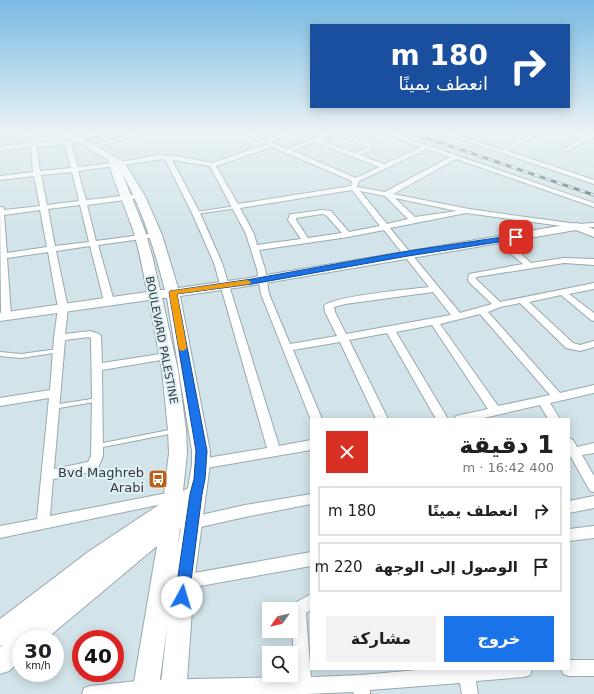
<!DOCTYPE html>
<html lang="ar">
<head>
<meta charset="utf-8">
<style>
	:root { --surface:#fff; --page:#f2f2f2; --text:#202124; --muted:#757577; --line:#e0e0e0; --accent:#1a73e8 }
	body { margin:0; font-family:"DejaVu Sans",Cairo,sans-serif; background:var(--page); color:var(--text); direction:rtl; height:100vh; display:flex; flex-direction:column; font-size:15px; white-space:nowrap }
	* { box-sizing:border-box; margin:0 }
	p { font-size:13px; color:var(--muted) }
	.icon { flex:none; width:22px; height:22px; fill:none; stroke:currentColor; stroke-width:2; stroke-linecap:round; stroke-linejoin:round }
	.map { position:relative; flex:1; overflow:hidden; direction:ltr }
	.details { position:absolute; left:310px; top:418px; width:260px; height:252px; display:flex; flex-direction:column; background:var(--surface); border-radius:0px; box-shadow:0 2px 10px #0003; direction:rtl }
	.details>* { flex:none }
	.banner { position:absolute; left:310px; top:24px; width:260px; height:84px; border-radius:0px; box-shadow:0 2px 10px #0003; direction:rtl; background:#1a4fa0; color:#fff; overflow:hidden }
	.needle { width:26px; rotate:236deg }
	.buttons { position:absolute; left:262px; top:602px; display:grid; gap:8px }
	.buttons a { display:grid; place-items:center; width:36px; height:36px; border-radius:0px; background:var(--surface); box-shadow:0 2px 10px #0003; font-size:20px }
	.speed { position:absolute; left:12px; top:630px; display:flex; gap:8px; font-size:20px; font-weight:700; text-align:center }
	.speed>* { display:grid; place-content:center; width:52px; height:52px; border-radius:50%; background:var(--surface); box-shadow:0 2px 10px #0003; line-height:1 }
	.speed small { font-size:10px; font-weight:400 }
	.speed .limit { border:6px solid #d22; background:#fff; color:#111 }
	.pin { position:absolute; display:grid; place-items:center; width:34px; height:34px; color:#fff; margin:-17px; border-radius:8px; box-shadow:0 2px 6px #0006 }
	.me { position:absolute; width:44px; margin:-22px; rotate:6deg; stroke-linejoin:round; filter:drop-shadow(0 0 3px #0008) }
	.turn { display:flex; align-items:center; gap:14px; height:84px; padding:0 16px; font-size:18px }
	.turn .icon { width:52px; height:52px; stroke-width:2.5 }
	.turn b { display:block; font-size:28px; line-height:34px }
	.round { display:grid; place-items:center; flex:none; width:42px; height:42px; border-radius:0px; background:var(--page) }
	.headline { display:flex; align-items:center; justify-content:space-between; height:68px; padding:0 16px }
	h1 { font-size:24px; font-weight:800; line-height:30px }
	.button { display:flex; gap:8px; margin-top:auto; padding:8px 16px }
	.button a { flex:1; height:46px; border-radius:0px; background:var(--accent); color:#fff; font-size:16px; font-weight:800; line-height:46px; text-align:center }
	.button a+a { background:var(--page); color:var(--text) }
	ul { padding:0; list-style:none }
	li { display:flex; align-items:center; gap:12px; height:50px; margin:0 8px 6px; padding:0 8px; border:2px solid var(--line); border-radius:0px }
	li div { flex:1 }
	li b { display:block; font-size:15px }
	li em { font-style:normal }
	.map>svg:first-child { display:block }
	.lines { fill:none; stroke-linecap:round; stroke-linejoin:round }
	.lane-casing { stroke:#99a9ae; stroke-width:2 }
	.street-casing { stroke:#99a9ae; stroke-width:2 }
	.secondary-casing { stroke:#99a9ae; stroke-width:2 }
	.lane { fill:#fff; fill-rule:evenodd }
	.street { fill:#fff; fill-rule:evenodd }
	.secondary { fill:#fff; fill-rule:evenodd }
	.rail-casing { stroke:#545d60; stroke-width:3 }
	.rail { stroke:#e0f1f6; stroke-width:2; stroke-dasharray:6; stroke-linecap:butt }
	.route { fill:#1a73e8; stroke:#114b97 }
	.slow { fill:#f59e0b }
	.labels { text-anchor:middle; stroke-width:4; stroke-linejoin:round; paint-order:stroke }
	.street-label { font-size:11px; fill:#333a3c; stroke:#e0f1f6 }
	.near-poi-label { font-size:13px; fill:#333a3c; stroke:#e0f1f6; text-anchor:end }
</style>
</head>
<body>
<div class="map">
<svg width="594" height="694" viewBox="0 0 594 694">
	<rect width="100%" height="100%" fill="#d2e4e9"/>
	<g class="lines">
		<defs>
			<g id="lane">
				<polygon points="34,132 35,133 35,134 21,138 0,141 0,139 21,136"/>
				<polygon points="236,206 238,207 237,208 196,214 194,213 196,212"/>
				<polygon points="58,349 61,351 60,352 21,358 0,356 0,352 21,354"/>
				<polygon points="98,398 100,399 101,400 100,401 53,409 51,408 50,407 51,406 53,405"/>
				<polygon points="174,429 176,429 177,431 176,433 174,433 98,448 96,448 95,446 96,444 98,444"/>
			</g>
			<g id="street">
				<polygon points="22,132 44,132 34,135"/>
				<path d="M100,132H109L71,143L78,167L114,163L159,155L176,156L212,163L267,144L240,132H248L266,140L288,132H296L271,142L287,149L330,132H339L373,145L372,150L360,155L384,164L422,147L381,132H389L594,203V207L456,159L393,194L469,209L577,224L594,223V227L577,228L466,213L390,228L460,313L492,304L469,282L468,280L469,274L523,264L497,242V238H503L531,263L564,258L594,259V265L564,263L476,277V279L500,302L594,283V289L569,294L594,313V321L591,320L561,295L529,302L573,343L580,345L594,341V347L580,351L566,348L520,303L500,307L488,312L560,393L594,385V393L550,403L560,419H548L540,405L479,419H454L456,416L488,409L432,325L396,332L448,419H436L387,333L349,340L388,419H376L340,342L293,350L322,419H311V420L261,294L257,269L246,234L210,166L172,160L200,213L222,263L279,446L311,440V450L201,469L197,467L195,464L197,461L201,459L267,448L214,263L192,213L165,159L78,171L86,200L140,194L144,196L140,198L87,205L96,241L156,233L160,235L156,237L98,245L114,301L109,304L104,301L90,246L56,251L68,308L65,334L90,331L99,334L101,336L102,363L167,353L172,356L167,359L102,370L103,456L98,468L90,472L53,479L50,516L172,492L177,493L178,497L177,501L172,502L0,538V526L37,519L49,398L0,406V398L50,390L54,338L58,308L48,252L7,258L11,316L6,319L1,316L0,207H3L4,210L40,206L34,176L0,180V176L33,172L31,147L0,150V146L68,140ZM335,134L368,147L367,148L355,153L320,140ZM314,142L379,167L356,178L293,151ZM65,144L71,168L40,171L37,147ZM272,147L352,181L351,186L238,204L216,166ZM427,149L450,157L385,192L357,187L359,181ZM72,172L79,201L47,205L41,175ZM352,190L380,226L349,232L331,211L322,210L293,214H290L288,220L301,239L257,245L254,234L240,208ZM360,191L385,196L408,219L387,224ZM395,198L457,211L415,217ZM80,205L89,242L55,246L48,209ZM40,210L47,247L7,253L4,215ZM322,214L326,215L342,233L308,238L296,220V218ZM384,230L429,287C412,289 333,296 324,306L325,312L337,336L290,344L269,294L265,269L259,250L348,237ZM433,292L451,315L346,334L335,312L334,307L345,304ZM480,314L550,395L498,406L440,324ZM89,337L91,338L92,400L91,456L88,462L54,469L65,340Z"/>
				<polygon points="141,132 150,132 92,148 89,146"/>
				<polygon points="440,132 448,132 502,150 536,132 543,132 508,151 594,180 594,184"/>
				<polygon points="562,132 571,132 585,136 594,132 594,135 591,137 593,139 592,140 587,140 567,151 564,149 565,148 581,138"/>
				<polygon points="569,438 573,440 577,447 594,443 594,453 582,455 594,476 594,492 590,491 571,457 569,458"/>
				<polygon points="311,494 311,504 245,517 192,529 187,527 185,523 187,519 192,517 245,505"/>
				<polygon points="594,496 594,508 569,513 569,501"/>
				<polygon points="594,526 594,538 569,541 569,529"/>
				<polygon points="311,552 311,566 183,589 178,587 176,582 178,577 183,575"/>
				<polygon points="311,594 311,610 306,613 311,677 361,675 429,669 532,669 530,675 524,677 476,681 478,694 462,694 460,683 370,690 370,694 354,694 353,692 305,694 82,694 84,688 90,686 146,680 295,677 291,611 295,603"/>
				<polygon points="569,660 594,660 594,676 569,676 563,674 561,669 569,669"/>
			</g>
			<path id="secondary" d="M61,132H71L124,162L145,196L162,235L178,288L242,279L577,223L594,229V237L576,230L242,287L180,296L210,451V464L194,582L186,694H160L167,627L158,694H132L157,546L46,639H21V660L9,671L0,674V647L3,645L0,646V619L88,552L163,502L169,453L168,430L162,370L149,300L0,321V313L147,292C143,270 139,248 132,227C124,204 114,183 108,160ZM122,173C143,210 154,249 165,290H160L152,255L144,228ZM162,298H167L192,451V464L188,488L183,491L187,453L186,430L178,370ZM181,528L177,551L180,529Z"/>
		</defs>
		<use href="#lane" class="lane-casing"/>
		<use href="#street" class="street-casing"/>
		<use href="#secondary" class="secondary-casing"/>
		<use href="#lane" class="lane"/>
		<use href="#street" class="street"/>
		<use href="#secondary" class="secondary"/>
		<defs>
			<polyline id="rail" points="409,132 594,195"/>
		</defs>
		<use href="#rail" class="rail-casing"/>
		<use href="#rail" class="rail"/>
	</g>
	<linearGradient id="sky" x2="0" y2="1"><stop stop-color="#79bbe2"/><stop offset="0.58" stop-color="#ebf3f5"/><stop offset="1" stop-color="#ebf3f5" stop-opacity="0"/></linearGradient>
	<rect width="594" height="229" fill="url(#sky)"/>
	<polygon class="route" points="516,235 518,236 518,239 408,256 252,284 177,294 207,451 205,479 202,494 189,597 187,602 182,604 177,602 175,597 190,494 194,479 196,451 169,292 170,291 252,279 408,251"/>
	<polygon class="slow" points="247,280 251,282 250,284 177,294 187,348 183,351 179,350 169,292 170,291"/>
	<defs>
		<symbol id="bus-square" viewBox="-11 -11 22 22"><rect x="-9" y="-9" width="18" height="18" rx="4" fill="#be5f18" stroke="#e0f1f6"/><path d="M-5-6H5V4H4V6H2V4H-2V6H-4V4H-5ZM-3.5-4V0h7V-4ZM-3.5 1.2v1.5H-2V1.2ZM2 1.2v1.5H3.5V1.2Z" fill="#fff"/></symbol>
	</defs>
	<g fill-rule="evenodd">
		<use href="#bus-square" x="147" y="468" width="22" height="22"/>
	</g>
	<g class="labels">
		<g class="street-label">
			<text transform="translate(162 340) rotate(79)" y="4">BOULEVARD PALESTINE</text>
		</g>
		<g class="near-poi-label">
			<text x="144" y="477">Bvd Maghreb<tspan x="144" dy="15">Arabi</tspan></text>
		</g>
	</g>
</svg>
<div class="buttons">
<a><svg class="needle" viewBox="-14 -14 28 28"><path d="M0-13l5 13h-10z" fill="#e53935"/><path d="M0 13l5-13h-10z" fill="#757577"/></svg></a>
<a><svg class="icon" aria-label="search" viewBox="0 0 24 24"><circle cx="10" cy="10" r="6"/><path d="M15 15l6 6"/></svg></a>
</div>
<div class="speed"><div>30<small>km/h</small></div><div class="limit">40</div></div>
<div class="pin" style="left:516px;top:237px;background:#d93025"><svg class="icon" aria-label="arrive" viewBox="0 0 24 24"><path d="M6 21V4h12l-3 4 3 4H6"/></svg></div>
<svg class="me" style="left:182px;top:597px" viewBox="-20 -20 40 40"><circle r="19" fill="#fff"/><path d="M0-13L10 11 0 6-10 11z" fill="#1a73e8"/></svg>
<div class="banner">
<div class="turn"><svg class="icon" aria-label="right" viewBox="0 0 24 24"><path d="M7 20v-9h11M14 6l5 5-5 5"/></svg><div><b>180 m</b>انعطف يمينًا</div></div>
</div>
<section class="details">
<div class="headline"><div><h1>1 دقيقة</h1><p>400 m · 16:42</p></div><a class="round" style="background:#d93025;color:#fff"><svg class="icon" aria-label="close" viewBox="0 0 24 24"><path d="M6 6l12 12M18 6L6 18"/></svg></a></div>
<ul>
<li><svg class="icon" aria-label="right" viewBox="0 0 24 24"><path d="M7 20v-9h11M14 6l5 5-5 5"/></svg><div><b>انعطف يمينًا</b></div><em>180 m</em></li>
<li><svg class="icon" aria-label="arrive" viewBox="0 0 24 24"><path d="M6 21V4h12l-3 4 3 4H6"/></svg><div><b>الوصول إلى الوجهة</b></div><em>220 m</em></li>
</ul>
<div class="button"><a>خروج</a><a>مشاركة</a></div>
</section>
</div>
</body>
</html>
